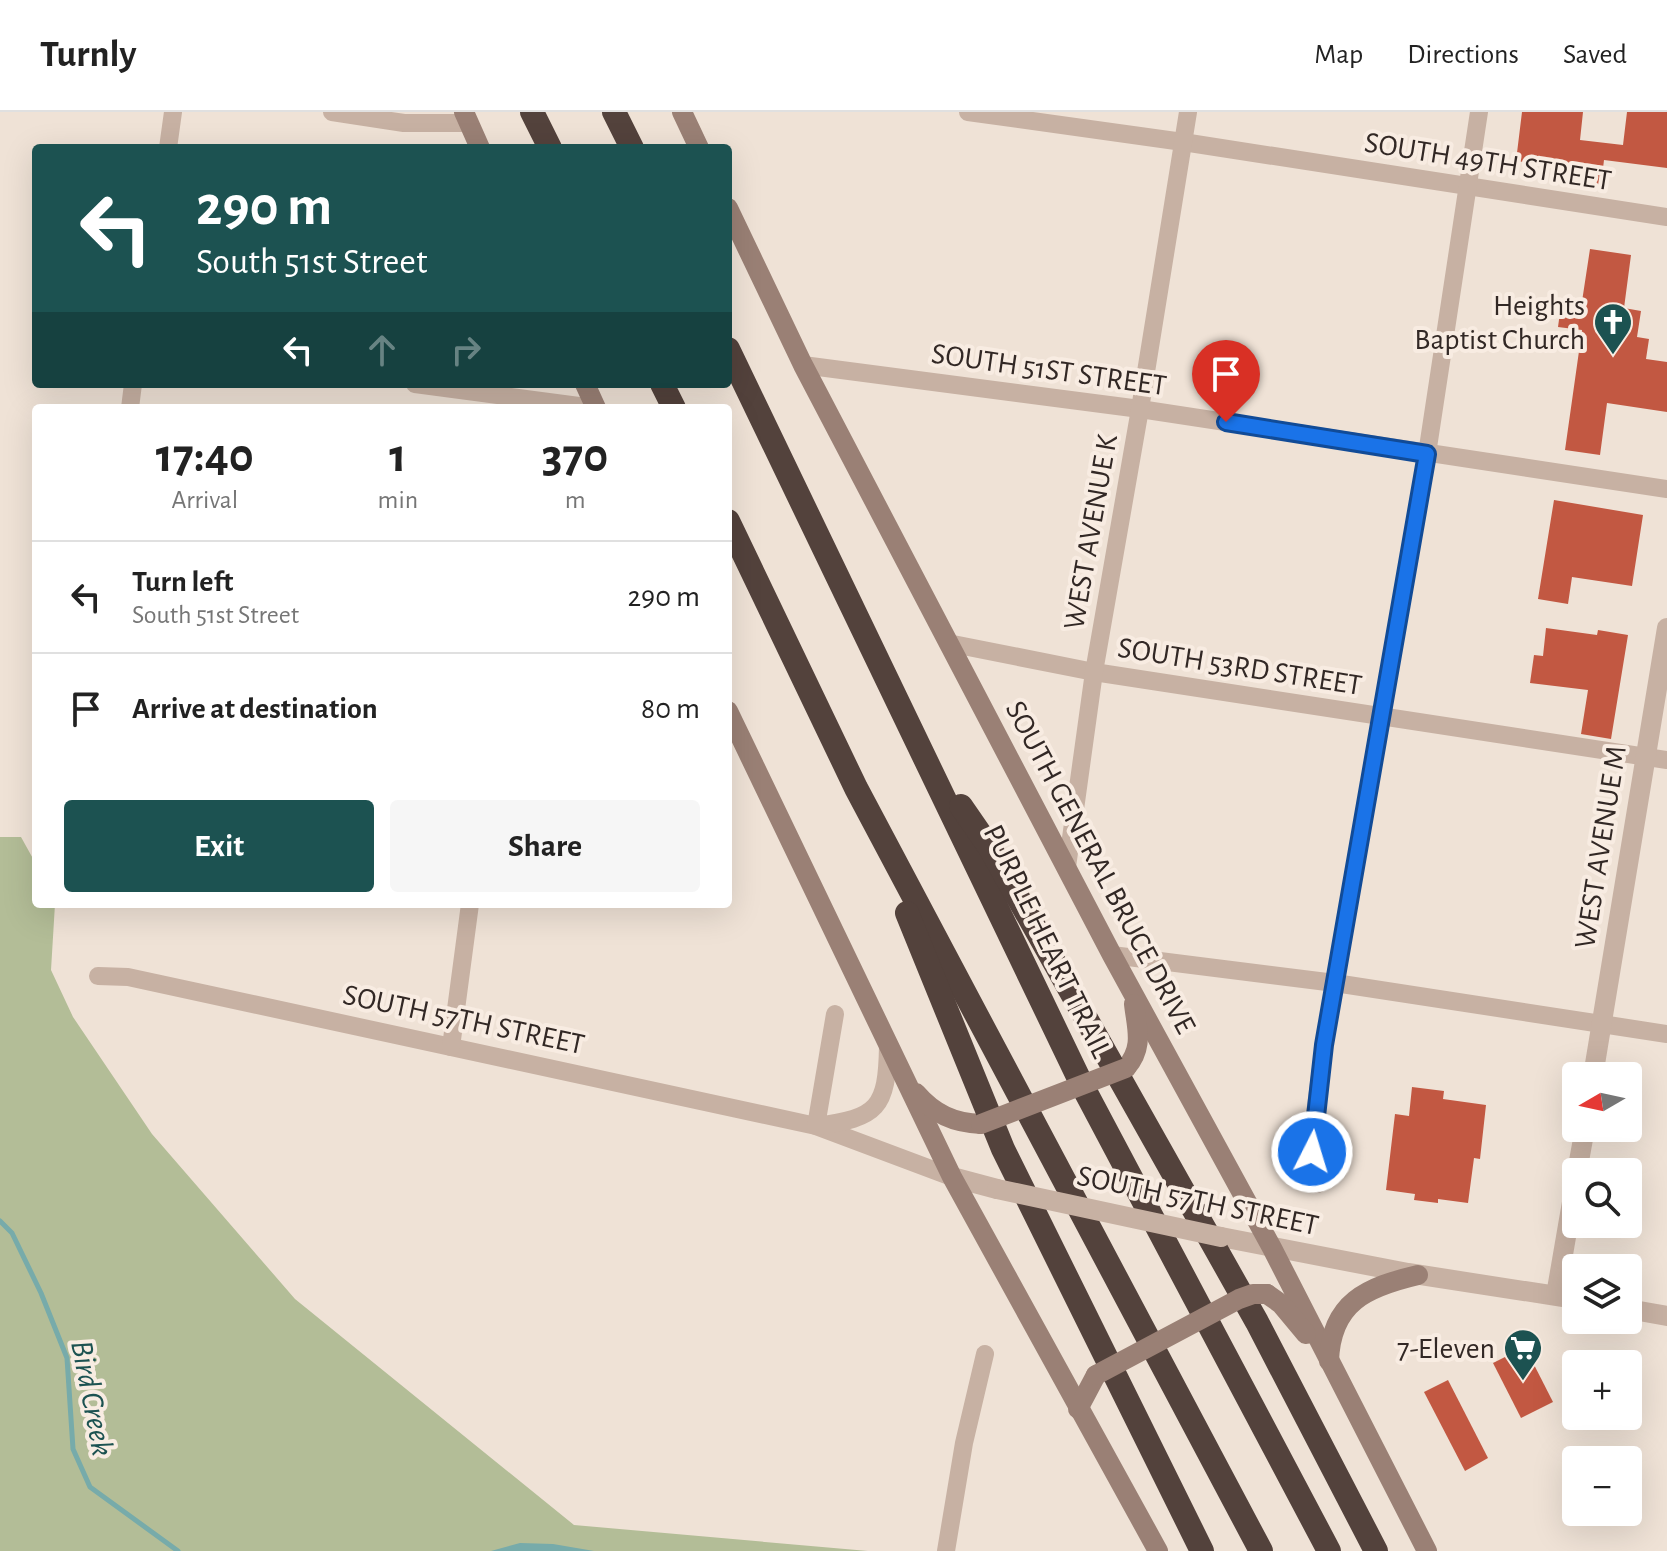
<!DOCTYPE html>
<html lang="en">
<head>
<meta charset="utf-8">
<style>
	:root { --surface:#fff; --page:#f6f6f6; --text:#222; --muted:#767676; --line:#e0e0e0; --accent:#1c5251 }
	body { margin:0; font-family:"Alegreya Sans",sans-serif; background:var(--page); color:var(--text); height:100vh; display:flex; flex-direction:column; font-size:30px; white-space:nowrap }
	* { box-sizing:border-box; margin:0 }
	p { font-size:26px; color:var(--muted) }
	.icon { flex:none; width:44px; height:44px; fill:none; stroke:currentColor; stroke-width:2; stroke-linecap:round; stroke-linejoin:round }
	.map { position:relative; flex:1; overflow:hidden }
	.side { position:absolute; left:32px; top:292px; width:700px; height:504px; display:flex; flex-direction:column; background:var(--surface); border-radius:8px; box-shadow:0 8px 32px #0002 }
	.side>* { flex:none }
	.hud { position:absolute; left:32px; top:32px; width:700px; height:244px; border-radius:8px; box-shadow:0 8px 32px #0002; background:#1c5251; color:#fff; overflow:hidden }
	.needle { width:52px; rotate:261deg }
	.buttons { position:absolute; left:1562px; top:950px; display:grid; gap:16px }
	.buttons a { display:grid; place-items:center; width:80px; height:80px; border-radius:8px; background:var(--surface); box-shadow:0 8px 32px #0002; font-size:40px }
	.pin { position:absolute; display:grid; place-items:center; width:68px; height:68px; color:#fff; margin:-82px -34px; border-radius:50% 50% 50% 0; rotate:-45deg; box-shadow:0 0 8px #0007 }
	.pin .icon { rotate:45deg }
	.me { position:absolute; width:88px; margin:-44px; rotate:5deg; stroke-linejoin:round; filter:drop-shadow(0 0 6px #0008) }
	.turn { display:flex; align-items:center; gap:28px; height:168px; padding:0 32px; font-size:36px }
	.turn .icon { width:104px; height:104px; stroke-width:2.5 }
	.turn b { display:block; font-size:56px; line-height:68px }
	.lanes { display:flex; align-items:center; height:76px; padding:0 32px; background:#0003; justify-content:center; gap:40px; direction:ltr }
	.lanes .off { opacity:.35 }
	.eta { display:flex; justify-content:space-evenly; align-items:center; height:136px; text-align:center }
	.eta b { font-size:48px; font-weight:700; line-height:56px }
	.primary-button { display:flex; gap:16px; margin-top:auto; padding:16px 32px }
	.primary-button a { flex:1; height:92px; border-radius:8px; background:var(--accent); color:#fff; font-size:32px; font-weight:700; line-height:92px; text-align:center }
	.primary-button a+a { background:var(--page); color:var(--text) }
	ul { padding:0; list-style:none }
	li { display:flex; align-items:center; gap:24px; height:112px; padding:0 32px; border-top:2px solid var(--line) }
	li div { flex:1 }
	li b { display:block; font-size:30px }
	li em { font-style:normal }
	header { display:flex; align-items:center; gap:48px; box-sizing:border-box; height:112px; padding:0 40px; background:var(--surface); border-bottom:2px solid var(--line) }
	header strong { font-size:38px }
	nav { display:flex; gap:44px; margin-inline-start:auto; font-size:28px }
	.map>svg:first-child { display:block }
	.green { fill:#b3bd97 }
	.water { fill:#77abaa }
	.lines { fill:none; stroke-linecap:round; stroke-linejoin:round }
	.stream { stroke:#77abaa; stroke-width:5 }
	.building { fill:#c25842 }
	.minor { stroke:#c7b1a3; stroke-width:18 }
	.tertiary { stroke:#c7b1a3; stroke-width:20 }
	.secondary { stroke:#9a8075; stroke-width:20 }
	.motorway { stroke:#53423c; stroke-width:24 }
	.tertiary-bridge { stroke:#c7b1a3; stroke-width:20 }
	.secondary-bridge { stroke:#9a8075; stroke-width:20 }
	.route-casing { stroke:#114b97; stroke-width:20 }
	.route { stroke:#1a73e8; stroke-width:14 }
	.labels { text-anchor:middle; stroke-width:8; stroke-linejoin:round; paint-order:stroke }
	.street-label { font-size:30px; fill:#322825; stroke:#f8ece2 }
	.poi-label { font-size:30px; fill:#322825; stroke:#f8ece2; text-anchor:end }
	.water-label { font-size:32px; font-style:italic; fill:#1c5251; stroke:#f8ece2 }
</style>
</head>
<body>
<header>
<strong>Turnly</strong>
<nav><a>Map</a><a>Directions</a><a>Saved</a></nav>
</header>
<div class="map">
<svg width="1667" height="1439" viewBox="0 0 1667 1439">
	<rect width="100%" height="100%" fill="#efe2d6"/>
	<polygon class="green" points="0,725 21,725 36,752 36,792 55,792 51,858 73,905 152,1022 295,1187 574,1413 868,1439 0,1439"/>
	<polygon class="water" points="520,1431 553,1432 594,1439 491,1439"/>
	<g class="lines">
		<polyline class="stream" points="0,1109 12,1121 41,1181 67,1246 73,1337 90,1375 178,1439"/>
	</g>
	<g class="building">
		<polygon points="1522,0 1583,0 1580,28 1623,33 1627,0 1667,0 1667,56 1604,48 1601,73 1573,70 1575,56 1516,49"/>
		<polygon points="1590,137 1631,143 1624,196 1641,199 1637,225 1649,227 1646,247 1667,250 1667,300 1607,291 1600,343 1565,338 1582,218 1558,215 1561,193 1581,196"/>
		<polygon points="1554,388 1643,403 1632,474 1572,465 1568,492 1538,487"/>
		<polygon points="1546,516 1597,523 1598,518 1628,523 1611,627 1581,622 1588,578 1530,571 1534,543 1543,544"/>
		<polygon points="1412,975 1444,979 1443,987 1486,993 1480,1047 1474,1046 1468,1091 1438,1087 1438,1091 1414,1088 1415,1082 1386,1078 1395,1002 1409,1004"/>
		<polygon points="1525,1235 1553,1290 1521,1306 1493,1251"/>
		<polygon points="1448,1268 1488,1346 1465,1359 1424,1280"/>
	</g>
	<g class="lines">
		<g class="minor">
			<polyline points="332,0 404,11 469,11"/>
			<polyline points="968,0 1183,30 1667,105"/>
			<polyline points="168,36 173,0"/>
			<polyline points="803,253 1140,297 1667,377"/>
			<polyline points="415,272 594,296"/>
			<polyline points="130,296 133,272"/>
			<polyline points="948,531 1094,560 1667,648"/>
			<polyline points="1067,755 1094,560 1140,297 1188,0"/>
			<polyline points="1112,843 1335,871 1667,922"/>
			<polyline points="98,864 128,865 816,1014 952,1065"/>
			<path d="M835,902L816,1014C878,1006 887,996 888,934"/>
			<polyline points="451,935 470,792"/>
			<polyline points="1318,1072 1312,1040 1312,1025 1324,933 1427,342 1479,0"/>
			<polyline points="946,1439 964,1331 985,1242"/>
		</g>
		<g class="tertiary">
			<polyline points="1593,964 1667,516"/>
			<polyline points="1577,1060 1585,1016"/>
			<polyline points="952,1065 997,1077"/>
			<polyline points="1221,1125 1408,1161 1576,1187"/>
			<polyline points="1556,1183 1576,1067"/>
			<polyline points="1628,1197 1667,1204"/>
		</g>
		<g class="secondary">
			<polyline points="464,0 480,36"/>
			<polyline points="682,0 699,36"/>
			<polyline points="728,96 803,253 1112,843 1272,1136 1427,1439"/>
			<polyline points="585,272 596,296"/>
			<polyline points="728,599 952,1065 1158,1439"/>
			<path d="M1126,956C1144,935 1137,918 1134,892"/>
			<path d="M916,981C934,1002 954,1011 981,1012"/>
			<polyline points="1267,1182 1281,1192 1306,1222"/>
			<path d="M1329,1249C1331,1190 1367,1175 1418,1163"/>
			<polyline points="1078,1297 1096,1263"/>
		</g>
		<g class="motorway">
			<polyline points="532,0 550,36"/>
			<polyline points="614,0 632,36"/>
			<polyline points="728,237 1083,975 1329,1439"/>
			<polyline points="662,272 674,296"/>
			<polyline points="728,409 856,676 1261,1439"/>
			<polyline points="961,694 990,736 1257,1210 1376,1439"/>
			<polyline points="907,801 1003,1037 1202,1439"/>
		</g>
		<polyline class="tertiary-bridge" points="997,1077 1221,1125"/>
		<g class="secondary-bridge">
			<polyline points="981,1012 1126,956"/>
			<polyline points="1096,1263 1239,1187 1253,1182 1267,1182"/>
		</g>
	</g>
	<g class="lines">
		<defs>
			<polyline id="route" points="1226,310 1427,342 1324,933 1312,1040"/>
		</defs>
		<use href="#route" class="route-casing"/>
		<use href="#route" class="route"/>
	</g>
	<defs>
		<symbol id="church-pin" viewBox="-11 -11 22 30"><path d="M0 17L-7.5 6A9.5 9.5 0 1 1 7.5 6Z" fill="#1c5251" stroke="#f8ece2"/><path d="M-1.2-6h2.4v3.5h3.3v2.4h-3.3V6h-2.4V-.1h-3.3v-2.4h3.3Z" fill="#fff"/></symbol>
		<symbol id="supermarket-pin" viewBox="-11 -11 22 30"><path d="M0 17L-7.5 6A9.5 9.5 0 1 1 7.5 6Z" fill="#1c5251" stroke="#f8ece2"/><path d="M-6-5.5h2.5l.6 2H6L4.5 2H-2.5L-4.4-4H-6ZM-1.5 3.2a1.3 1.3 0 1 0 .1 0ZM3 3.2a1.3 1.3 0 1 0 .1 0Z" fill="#fff"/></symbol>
	</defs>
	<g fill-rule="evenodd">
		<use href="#church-pin" x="1591" y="188" width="44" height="60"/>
		<use href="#supermarket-pin" x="1501" y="1214" width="44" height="60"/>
	</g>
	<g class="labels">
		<g class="street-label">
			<text transform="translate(1488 49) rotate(9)" y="10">SOUTH 49TH STREET</text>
			<text transform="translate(1049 257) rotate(8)" y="10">SOUTH 51ST STREET</text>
			<text transform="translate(1090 420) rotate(-80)" y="10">WEST AVENUE K</text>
			<text transform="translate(1240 554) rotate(9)" y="10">SOUTH 53RD STREET</text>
			<text transform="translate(1600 735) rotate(-81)" y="10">WEST AVENUE M</text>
			<text transform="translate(1101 755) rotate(62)" y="10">SOUTH GENERAL BRUCE DRIVE</text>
			<text transform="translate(1048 829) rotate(64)" y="10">PURPLE HEART TRAIL</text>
			<text transform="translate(464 907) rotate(12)" y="10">SOUTH 57TH STREET</text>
			<text transform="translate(1198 1088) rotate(12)" y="10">SOUTH 57TH STREET</text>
		</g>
		<g class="poi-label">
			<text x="1585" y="203">Heights<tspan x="1585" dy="34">Baptist Church</tspan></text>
			<text x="1495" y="1246">7-Eleven</text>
		</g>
		<g class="water-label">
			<text transform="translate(93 1286) rotate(79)" y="11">Bird Creek</text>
		</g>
	</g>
</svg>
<div class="buttons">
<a><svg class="needle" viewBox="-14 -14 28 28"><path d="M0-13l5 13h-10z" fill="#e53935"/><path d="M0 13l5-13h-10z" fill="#767676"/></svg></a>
<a><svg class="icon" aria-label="search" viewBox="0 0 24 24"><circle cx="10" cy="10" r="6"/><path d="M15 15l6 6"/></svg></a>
<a><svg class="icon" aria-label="layers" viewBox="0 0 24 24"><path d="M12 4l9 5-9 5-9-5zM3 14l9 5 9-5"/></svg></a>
<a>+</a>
<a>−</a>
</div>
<div class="pin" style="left:1226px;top:310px;background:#d93025"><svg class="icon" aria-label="arrive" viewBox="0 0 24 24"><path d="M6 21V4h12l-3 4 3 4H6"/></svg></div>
<svg class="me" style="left:1312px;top:1040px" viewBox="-20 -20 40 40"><circle r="17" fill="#1a73e8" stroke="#fff" stroke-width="3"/><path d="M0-11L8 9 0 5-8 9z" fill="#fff"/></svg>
<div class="hud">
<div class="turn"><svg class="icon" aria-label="left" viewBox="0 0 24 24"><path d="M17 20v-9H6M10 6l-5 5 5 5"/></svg><div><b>290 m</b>South 51st Street</div></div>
<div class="lanes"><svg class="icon" aria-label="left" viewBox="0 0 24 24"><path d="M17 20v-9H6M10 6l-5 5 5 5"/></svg><svg class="icon off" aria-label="ahead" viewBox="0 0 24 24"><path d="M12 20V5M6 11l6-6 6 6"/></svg><svg class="icon off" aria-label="right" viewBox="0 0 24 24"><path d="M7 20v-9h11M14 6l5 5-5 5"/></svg></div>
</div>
<section class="side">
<div class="eta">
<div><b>17:40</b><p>Arrival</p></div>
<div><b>1</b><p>min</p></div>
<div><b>370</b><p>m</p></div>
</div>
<ul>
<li><svg class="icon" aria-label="left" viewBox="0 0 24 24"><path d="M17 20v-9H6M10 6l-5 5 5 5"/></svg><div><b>Turn left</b><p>South 51st Street</p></div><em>290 m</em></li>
<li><svg class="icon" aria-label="arrive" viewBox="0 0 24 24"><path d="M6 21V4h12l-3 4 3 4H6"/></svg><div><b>Arrive at destination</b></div><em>80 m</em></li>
</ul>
<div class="primary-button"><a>Exit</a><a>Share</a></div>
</section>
</div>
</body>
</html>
